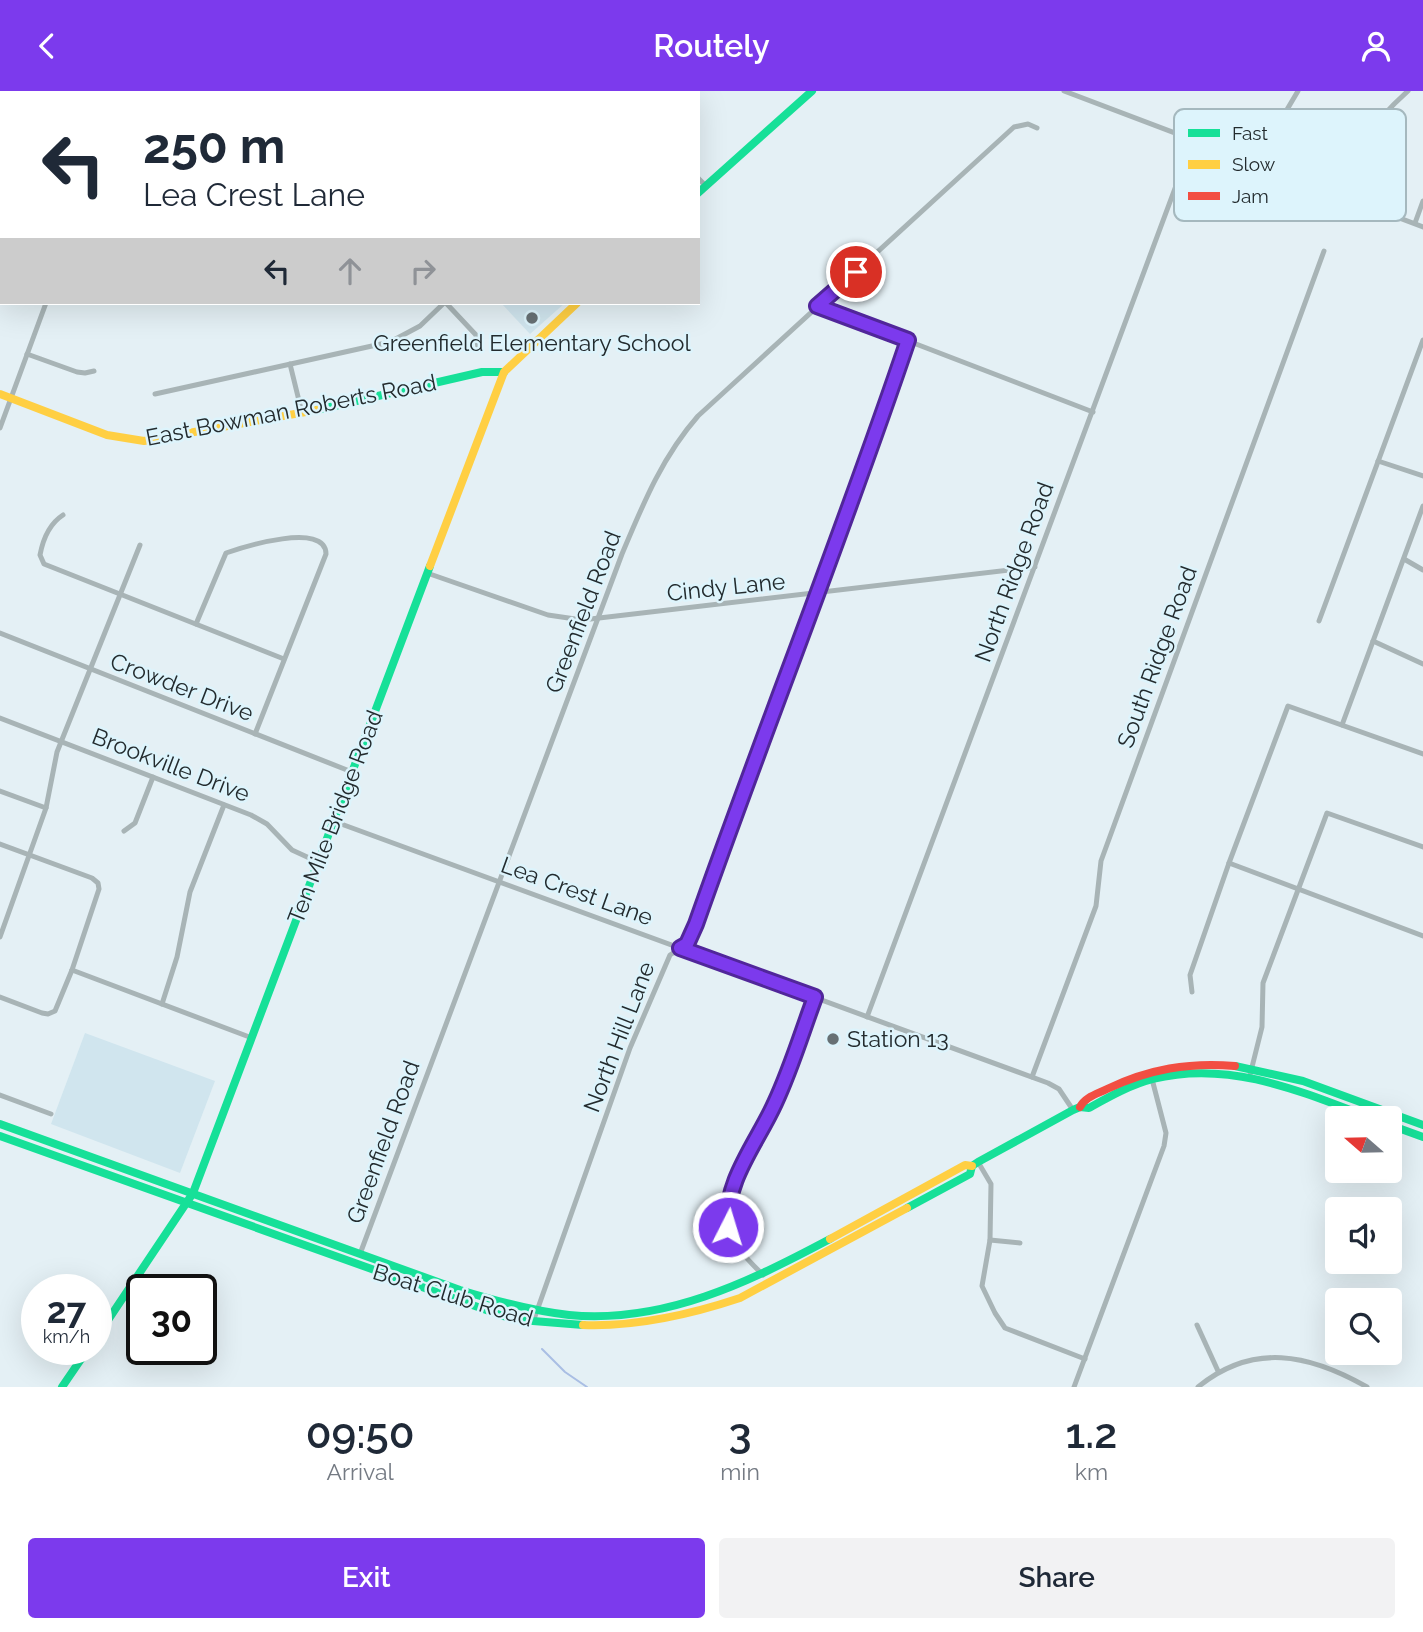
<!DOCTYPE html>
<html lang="en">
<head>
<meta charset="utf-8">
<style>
	:root { --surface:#fff; --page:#f2f2f3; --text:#1f2937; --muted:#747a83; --accent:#7c3aed }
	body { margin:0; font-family:Raleway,sans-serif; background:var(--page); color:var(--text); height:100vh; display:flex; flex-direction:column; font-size:26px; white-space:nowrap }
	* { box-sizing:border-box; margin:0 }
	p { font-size:23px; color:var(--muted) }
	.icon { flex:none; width:38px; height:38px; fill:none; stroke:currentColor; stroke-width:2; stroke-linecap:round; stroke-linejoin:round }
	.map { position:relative; height:1296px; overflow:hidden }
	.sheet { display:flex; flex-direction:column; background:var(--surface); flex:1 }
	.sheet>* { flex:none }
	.hud { position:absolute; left:0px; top:0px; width:700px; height:214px; box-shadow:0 7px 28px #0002; background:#fff; color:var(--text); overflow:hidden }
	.needle { width:46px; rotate:290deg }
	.buttons { position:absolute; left:1325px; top:1015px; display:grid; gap:14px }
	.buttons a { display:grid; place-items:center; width:77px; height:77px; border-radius:7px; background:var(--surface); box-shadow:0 7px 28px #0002; font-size:35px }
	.speed { position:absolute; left:21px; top:1183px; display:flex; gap:14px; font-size:35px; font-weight:700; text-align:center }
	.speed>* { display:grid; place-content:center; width:91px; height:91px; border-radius:50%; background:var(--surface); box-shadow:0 7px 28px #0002; line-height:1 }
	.speed small { font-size:18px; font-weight:400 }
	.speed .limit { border:4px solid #111; border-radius:10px; background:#fff; color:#111 }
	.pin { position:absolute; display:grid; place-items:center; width:60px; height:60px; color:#fff; margin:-30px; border:4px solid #fff; border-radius:50%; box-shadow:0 2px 7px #0007 }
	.me { position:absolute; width:77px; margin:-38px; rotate:5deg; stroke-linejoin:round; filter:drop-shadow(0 0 5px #0008) }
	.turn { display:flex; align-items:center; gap:24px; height:147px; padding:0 28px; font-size:32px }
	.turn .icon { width:91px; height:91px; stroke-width:2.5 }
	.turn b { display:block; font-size:49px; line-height:60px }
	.lanes { display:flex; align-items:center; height:66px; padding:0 28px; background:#0003; justify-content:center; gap:35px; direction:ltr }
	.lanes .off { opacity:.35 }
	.eta { display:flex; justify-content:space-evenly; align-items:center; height:119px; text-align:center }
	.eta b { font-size:42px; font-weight:600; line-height:49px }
	.primary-button { display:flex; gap:14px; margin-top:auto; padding:14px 28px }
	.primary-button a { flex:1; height:80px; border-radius:7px; background:var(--accent); color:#fff; font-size:28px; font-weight:600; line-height:80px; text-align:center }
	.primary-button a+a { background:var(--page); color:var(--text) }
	header { display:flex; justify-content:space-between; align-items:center; height:91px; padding:0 28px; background:var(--accent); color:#fff; font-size:32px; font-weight:600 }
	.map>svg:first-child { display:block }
	.built { fill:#d0e5ee }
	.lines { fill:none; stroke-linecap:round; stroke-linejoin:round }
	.stream { stroke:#a9bee4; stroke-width:2 }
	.street { stroke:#a8b4b6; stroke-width:5 }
	.fast { stroke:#16e098; stroke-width:8 }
	.slow { stroke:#ffcf43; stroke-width:8 }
	.jam { stroke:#f24e42; stroke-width:8 }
	.route-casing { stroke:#51269a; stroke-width:18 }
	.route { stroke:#7c3aed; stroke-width:12 }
	.poi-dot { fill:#677074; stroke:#ddf4fc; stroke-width:2.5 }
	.labels { text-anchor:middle; stroke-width:5; stroke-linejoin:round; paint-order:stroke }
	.poi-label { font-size:23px; fill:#232b2e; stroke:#ddf4fc }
	.street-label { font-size:23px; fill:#232b2e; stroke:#ddf4fc }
	.key { fill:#ddf4fc; stroke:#a5b8be; stroke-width:2 }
	.key-label { font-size:19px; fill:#232b2e }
</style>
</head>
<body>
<header><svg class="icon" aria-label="back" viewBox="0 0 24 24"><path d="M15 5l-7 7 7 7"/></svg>Routely<svg class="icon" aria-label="person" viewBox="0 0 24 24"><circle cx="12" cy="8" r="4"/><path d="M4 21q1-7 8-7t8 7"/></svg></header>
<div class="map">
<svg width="1423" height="1296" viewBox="0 0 1423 1296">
	<rect width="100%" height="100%" fill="#e4f0f5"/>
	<g class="built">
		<polygon points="501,212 565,212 530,243"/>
		<polygon points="85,942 215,990 180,1082 51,1033"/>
	</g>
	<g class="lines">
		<polyline class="stream" points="542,1258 565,1281 587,1296"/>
		<g class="street">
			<polyline points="201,0 203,2"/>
			<polyline points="299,0 300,2"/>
			<polyline points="389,0 390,2"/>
			<polyline points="619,0 621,2"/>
			<polyline points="1064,0 1423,136"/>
			<polyline points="139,2 139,0"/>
			<polyline points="452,2 454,0"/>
			<polyline points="0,4 1,0"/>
			<polyline points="1263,75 1282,27 1298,0"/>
			<polyline points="698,87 706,95"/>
			<path d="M1339,104C1357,57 1370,34 1408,0"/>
			<polyline points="1415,132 1423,110"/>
			<polyline points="446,212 476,244 478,256"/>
			<polyline points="817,215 1093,321"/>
			<polyline points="27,263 77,281 85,282 94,280"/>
			<polyline points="290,273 302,322"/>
			<polyline points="155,303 390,251 420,235 444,212"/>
			<polyline points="0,337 46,212"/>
			<polyline points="1378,370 1423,385"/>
			<path d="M63,424C49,433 43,448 40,464L44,473L284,568"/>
			<polyline points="1404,468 1423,479"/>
			<polyline points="427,482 548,524 582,529 1035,476"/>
			<polyline points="1319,530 1423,249"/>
			<path d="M196,533L226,462C243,456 326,430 326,463L255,643"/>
			<polyline points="0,542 352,681"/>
			<polyline points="1373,550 1423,573"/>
			<polyline points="0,627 251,724 267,733 292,759 318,771"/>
			<polyline points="1342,634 1423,415"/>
			<polyline points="0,700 46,717"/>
			<polyline points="333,730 1048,992 1059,998 1073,1019"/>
			<polyline points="124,740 135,732 153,686"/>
			<polyline points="0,753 92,787 98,792 99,798 72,879 55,920 48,923 42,922 0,906"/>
			<polyline points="1229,772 1423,845"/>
			<polyline points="0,846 46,717 57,661 140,454"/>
			<polyline points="72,879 252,947"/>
			<polyline points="1192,901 1190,884 1229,772 1288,615 1423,663"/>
			<polyline points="162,913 177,866 190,801 224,714"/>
			<polyline points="867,926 1193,49"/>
			<polyline points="1250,984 1262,936 1263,892 1327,722 1423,756"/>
			<polyline points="1032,986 1096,815 1101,770 1324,160"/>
			<polyline points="0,1004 51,1023"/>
			<polyline points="978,1071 991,1093 990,1149 982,1195 995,1222 1005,1237 1085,1268"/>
			<polyline points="990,1149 1020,1152"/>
			<path d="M360,1163L622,463C643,413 662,366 698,325L1014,36L1028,33L1037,37"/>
			<path d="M763,1184C749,1170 734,1156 728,1136C718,1101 770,1027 784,992C796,964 805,935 815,906"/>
			<polyline points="533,1231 630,957 670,864 687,853 696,833 736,717 878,336 908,249"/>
			<polyline points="1197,1234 1218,1280"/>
			<polyline points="1074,1296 1164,1055 1166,1042 1152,988"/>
			<path d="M1198,1296C1253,1251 1309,1263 1367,1296"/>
		</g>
		<g class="fast">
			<polyline points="698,102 812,0"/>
			<polyline points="317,319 482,281 504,281"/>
			<polyline points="1235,975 1303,990 1423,1034"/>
			<path d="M0,1033L460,1199C496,1210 532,1220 569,1224C664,1233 749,1191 830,1148"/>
			<polyline points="1390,1034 1423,1046"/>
			<polyline points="0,1045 503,1225 533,1230 583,1234"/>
			<path d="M907,1117L970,1083L972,1075L978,1071L1073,1019L1080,1016L1089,1017C1109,1006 1130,994 1153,988C1229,969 1300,1000 1371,1027"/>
			<polyline points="96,1247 193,1102 430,475"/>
			<polyline points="62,1296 88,1258"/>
		</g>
		<g class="slow">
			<polyline points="0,303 107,344 144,350 317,319"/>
			<polyline points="430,475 504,281 577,212"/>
			<polyline points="830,1148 965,1074 972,1075"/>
			<path d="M583,1234C637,1236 689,1224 740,1207L907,1117"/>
		</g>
		<path class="jam" d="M1080,1016C1085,1006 1097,1003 1107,998C1149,978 1189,971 1235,975"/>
	</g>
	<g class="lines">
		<defs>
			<path id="route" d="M728,1136C724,1090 757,1052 775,1012C791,978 802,941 815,906L680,857L687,853L696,833C765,637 842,445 908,249L817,215L856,181"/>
		</defs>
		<use href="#route" class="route-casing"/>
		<use href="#route" class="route"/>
	</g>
	<g class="poi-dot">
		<circle cx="532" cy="227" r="7"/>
		<circle cx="833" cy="948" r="7"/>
	</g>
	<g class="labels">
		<g class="poi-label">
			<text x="532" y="260">Greenfield Elementary School</text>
			<text x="847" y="956" text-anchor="start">Station 13</text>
		</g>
		<g class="street-label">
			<text transform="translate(291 319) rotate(-11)" y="8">East Bowman Roberts Road</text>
			<text transform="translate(1014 481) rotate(-70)" y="8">North Ridge Road</text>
			<text transform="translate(726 496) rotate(-6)" y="8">Cindy Lane</text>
			<text transform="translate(583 521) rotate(-69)" y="8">Greenfield Road</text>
			<text transform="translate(1157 566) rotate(-70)" y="8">South Ridge Road</text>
			<text transform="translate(182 596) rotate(21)" y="8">Crowder Drive</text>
			<text transform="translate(171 674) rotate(21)" y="8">Brookville Drive</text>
			<text transform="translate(335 726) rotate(-69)" y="8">Ten Mile Bridge Road</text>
			<text transform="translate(577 800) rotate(20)" y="8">Lea Crest Lane</text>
			<text transform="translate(619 946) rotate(-69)" y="8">North Hill Lane</text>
			<text transform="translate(383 1051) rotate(-70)" y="8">Greenfield Road</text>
			<text transform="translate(453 1204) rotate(17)" y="8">Boat Club Road</text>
		</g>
	</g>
	<rect x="1174" y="18" width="232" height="112" rx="10" class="key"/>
	<rect x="1188" y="38" width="32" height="8" fill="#16e098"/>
	<rect x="1188" y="69" width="32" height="9" fill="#ffcf43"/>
	<rect x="1188" y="101" width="32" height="8" fill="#f24e42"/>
	<g class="key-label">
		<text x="1232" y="49">Fast</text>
		<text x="1232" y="80">Slow</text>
		<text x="1232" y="112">Jam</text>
	</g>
</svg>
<div class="buttons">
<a><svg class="needle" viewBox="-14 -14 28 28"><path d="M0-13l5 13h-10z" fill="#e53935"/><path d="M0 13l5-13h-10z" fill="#747a83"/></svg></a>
<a><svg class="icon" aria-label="sound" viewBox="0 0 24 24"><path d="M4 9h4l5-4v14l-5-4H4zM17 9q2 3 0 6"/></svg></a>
<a><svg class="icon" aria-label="search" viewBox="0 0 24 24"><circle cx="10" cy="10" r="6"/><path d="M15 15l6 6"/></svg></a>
</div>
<div class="speed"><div>27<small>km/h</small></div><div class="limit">30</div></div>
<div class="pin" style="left:856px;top:181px;background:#d93025"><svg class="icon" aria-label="arrive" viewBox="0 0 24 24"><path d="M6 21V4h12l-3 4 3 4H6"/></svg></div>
<svg class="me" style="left:728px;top:1136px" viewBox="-20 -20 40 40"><circle r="17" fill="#7c3aed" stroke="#fff" stroke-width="3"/><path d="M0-11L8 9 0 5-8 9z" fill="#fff"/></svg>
<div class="hud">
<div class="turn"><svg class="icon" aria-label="left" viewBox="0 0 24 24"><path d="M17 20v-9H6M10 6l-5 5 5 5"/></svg><div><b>250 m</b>Lea Crest Lane</div></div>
<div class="lanes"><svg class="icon" aria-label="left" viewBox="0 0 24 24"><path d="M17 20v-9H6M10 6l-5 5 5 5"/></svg><svg class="icon off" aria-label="ahead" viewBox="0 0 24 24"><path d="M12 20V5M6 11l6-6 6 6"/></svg><svg class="icon off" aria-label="right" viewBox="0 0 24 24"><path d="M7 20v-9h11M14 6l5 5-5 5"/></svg></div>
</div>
</div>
<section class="sheet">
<div class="eta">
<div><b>09:50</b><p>Arrival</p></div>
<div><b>3</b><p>min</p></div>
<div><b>1.2</b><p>km</p></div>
</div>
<div class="primary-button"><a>Exit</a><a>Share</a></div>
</section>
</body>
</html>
